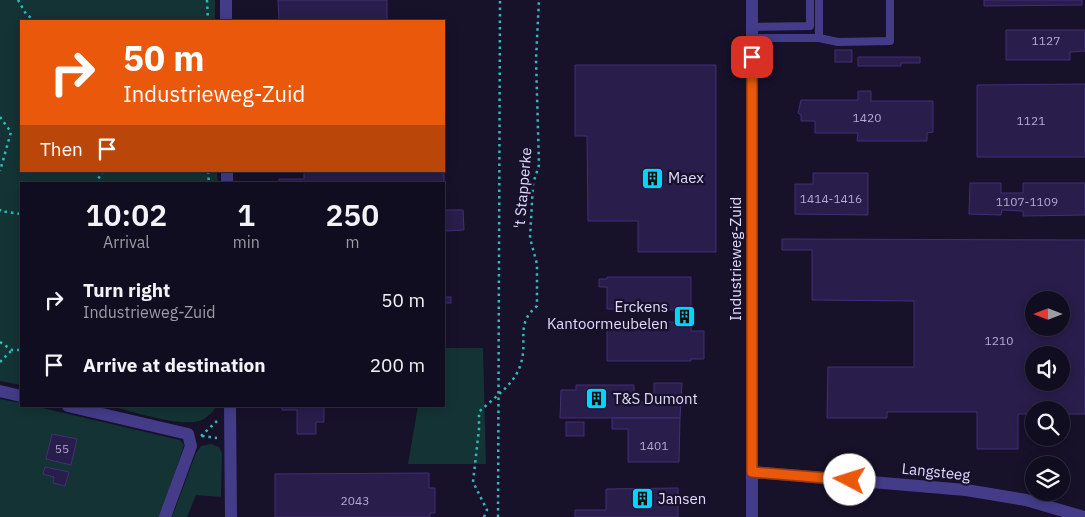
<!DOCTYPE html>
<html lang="en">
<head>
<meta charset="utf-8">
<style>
	:root { --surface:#110d20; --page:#1e1b2d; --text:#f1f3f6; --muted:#9c9ca5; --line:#302d3e }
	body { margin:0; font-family:"IBM Plex Sans",sans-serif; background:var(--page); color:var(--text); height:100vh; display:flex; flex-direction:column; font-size:19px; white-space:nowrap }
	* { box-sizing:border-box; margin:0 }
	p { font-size:16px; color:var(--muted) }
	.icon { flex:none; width:28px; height:28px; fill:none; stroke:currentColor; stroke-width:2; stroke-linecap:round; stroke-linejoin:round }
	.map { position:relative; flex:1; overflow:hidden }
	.side { position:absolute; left:20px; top:182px; width:425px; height:225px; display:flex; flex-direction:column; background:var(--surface); border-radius:0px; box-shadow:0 2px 12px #0003,0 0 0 1px var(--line) }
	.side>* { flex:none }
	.guide { position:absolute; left:20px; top:20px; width:425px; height:152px; border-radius:0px; box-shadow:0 2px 12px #0003,0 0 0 1px var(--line); background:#ea580c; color:#fff; overflow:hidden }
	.needle { width:32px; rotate:270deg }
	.controls { position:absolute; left:1025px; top:291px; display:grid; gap:10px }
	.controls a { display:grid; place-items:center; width:45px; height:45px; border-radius:50%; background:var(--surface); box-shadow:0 2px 12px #0003,0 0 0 1px var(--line); font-size:25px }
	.pin { position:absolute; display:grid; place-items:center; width:42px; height:42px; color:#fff; margin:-21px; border-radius:10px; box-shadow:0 2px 8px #0006 }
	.me { position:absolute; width:55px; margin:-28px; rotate:275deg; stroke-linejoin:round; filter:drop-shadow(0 0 4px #0008) }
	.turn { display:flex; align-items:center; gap:18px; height:105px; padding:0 20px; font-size:22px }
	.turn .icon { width:65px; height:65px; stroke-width:2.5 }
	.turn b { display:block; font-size:35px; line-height:42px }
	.then { display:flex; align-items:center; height:48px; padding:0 20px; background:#0003; gap:10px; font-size:19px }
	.eta { display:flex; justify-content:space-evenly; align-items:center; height:85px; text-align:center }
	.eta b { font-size:30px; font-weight:600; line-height:35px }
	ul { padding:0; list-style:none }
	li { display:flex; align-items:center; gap:15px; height:65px; padding:0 20px }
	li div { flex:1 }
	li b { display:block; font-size:19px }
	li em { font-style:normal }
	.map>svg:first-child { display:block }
	.green { fill:#143334 }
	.building { fill:#291d4b; stroke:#422f77; fill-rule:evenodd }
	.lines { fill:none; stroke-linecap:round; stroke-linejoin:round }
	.path { stroke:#31bbbc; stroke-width:2.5; stroke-dasharray:2.5 4; stroke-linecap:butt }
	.service { stroke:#443c88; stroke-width:8 }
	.minor { stroke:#443c88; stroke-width:12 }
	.route-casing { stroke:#983908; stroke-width:12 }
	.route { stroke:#ea580c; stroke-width:9 }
	.labels { text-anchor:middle; stroke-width:4.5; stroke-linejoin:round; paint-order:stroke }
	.number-label { font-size:12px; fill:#b2abd2 }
	.poi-label { font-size:15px; fill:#e0daff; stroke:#17112a; text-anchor:start }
	.street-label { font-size:15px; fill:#e0daff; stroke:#17112a }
</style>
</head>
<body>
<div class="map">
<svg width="1085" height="517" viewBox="0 0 1085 517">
	<rect width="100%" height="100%" fill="#17112a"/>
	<g class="green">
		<polygon points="0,0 215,0 215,21 21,21 21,171 217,171 218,184 21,184 21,385 0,381"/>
		<polygon points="444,348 483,348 486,464 408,464 418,406 444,406"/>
		<polygon points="0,399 21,403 21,406 34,406 180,440 184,445 160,517 0,517"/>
		<path d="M110,406H217C213,412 206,419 199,421C179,427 131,411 110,406Z"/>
		<polygon points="211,444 219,447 222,453 221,497 196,495 187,517 172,517 196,453 201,446"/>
	</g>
	<g class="building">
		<polygon points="278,0 387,0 387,21 279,21"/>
		<polygon points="984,0 1082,0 1082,5 984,6"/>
		<polygon points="1006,30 1085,30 1085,51 1070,52 1070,60 1006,60"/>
		<rect x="835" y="50" width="17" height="12"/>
		<polygon points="858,57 920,57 920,63 901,63 901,66 858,66"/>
		<polygon points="575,65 716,65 716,252 638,252 638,221 588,221 587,136 575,136"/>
		<polygon points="1085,84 1085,157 977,157 977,85"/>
		<polygon points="858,91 871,91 871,101 933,101 933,132 927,133 927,141 857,141 858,133 815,133 815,121 801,121 801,115 798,113 801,100 858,100"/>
		<polygon points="444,150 444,189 444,184 279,184 279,179 304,179 304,171 444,171"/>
		<polygon points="813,173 868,173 868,215 795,214 795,184 813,184"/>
		<polygon points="970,183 1001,183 1001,193 1023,193 1023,183 1085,183 1085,215 1023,216 1023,211 1002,210 1001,215 969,214"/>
		<polygon points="444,210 463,210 464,230 444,231"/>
		<path d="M782,239L1085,240V414H1061V410H1034V414H1018V449H977V412H887V418H827L828,367H914V301L812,300V250H782ZM1034,300H1061V328H1034ZM1034,355H1061V382H1034Z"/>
		<polygon points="607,277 691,277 691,331 704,331 704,359 691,359 691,361 607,361 607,329 668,328 668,322 678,322 678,310 607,309 607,287 599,287 599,279 607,279"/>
		<rect x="444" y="297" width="7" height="6"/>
		<polygon points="654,383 682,383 680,418 560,418 561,390 576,390 576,385 634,385 634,402 654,402"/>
		<polygon points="282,406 324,406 324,422 316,422 316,434 297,434 297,410 282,410"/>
		<polygon points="612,418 680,418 679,462 628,462 628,429 612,429"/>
		<rect x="566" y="422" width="18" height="14"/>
		<polygon points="52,434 77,439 71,465 46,459"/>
		<polygon points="45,467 69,472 65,486 53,483 54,477 43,474"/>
		<polygon points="429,473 429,488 435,488 435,513 430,513 430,517 275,517 275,474"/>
		<polygon points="678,488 678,517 575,517 575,510 606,510 606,489"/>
	</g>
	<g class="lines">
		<g class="path">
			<polyline points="18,0 26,14 35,21"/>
			<polyline points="207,0 208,21"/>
			<polyline points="0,117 11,132 0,171"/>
			<polyline points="208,171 209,184"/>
			<polyline points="95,184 103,171"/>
			<polyline points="0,209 0,211 21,214"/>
			<polyline points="0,342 12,350 21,350"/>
			<polyline points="0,362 12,350"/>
			<polyline points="201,436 217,421"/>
			<polyline points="202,436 217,438"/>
			<path d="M484,517L487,510L473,482L479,429V412C494,397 515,385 521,363C528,340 515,324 537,306V264L530,238L533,184L539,165L536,59L539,0"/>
			<polyline points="498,517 500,0"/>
		</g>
		<g class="service">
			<polyline points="819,0 819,38"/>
			<polyline points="752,27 810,26 810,0"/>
			<polyline points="752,38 819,38 838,42 890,41 890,0"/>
		</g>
		<g class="minor">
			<polyline points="226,0 226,21"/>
			<polyline points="752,0 752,517"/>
			<polyline points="227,171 227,184"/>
			<polyline points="0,391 21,396"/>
			<polyline points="68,406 188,434 191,446 165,517"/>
			<polyline points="230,406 231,517"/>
			<polyline points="752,472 966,490 1026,500 1084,517"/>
		</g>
	</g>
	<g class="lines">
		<defs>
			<polyline id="route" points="752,57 752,472 850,480"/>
		</defs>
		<use href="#route" class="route-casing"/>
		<use href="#route" class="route"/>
	</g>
	<defs>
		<symbol id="building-square" viewBox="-11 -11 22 22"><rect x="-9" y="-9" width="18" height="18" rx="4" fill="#07d4fe" stroke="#17112a"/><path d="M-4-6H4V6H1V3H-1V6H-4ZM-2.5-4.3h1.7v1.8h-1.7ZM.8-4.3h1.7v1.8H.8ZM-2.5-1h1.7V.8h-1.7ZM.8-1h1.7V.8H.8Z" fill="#111"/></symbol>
	</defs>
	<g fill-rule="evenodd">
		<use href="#building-square" x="640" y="166" width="25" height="25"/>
		<use href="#building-square" x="672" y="304" width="25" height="25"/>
		<use href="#building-square" x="584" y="386" width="25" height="25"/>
		<use href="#building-square" x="630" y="486" width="25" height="25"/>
	</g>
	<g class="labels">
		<g class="number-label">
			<text x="1046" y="45">1127</text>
			<text x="867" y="122">1420</text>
			<text x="1031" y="125">1121</text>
			<text x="831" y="203">1414-1416</text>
			<text x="1027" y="206">1107-1109</text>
			<text x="999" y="345">1210</text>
			<text x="654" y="450">1401</text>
			<text x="62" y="453">55</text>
			<text x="355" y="505">2043</text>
		</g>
		<g class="poi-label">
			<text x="668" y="183">Maex</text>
			<text x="668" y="312" text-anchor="end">Erckens<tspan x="668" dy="17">Kantoormeubelen</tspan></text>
			<text x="613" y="404">T&amp;S Dumont</text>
			<text x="658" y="504">Jansen</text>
		</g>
		<g class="street-label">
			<text transform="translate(523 188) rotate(-85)" y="5">'t Stapperke</text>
			<text transform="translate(736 259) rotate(-90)" y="5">Industrieweg-Zuid</text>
			<text transform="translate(936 472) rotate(6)" y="5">Langsteeg</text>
		</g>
	</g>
</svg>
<div class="controls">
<a><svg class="needle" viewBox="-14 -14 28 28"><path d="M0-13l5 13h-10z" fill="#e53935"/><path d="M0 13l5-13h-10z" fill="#9c9ca5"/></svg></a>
<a><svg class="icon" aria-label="sound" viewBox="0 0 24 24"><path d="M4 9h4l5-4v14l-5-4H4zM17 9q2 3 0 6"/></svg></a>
<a><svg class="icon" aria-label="search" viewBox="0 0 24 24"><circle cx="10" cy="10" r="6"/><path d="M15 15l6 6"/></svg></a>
<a><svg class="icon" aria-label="layers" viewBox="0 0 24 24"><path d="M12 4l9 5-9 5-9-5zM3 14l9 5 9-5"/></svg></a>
</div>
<div class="pin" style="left:752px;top:57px;background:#d93025"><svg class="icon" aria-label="arrive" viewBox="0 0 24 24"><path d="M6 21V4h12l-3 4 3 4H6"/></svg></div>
<svg class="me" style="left:850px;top:480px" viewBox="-20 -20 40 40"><circle r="19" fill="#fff"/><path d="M0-13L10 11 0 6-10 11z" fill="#ea580c"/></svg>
<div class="guide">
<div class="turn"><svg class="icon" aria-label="right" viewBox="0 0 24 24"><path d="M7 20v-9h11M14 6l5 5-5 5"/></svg><div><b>50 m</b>Industrieweg-Zuid</div></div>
<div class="then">Then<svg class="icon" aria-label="arrive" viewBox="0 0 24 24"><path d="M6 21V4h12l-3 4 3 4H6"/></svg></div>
</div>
<section class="side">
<div class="eta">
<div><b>10:02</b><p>Arrival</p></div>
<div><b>1</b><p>min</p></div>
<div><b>250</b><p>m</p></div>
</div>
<ul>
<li><svg class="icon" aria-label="right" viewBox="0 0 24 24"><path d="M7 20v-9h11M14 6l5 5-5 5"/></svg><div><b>Turn right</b><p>Industrieweg-Zuid</p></div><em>50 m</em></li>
<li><svg class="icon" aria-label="arrive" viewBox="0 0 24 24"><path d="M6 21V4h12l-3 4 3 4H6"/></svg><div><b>Arrive at destination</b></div><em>200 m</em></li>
</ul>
</section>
</div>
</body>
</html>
